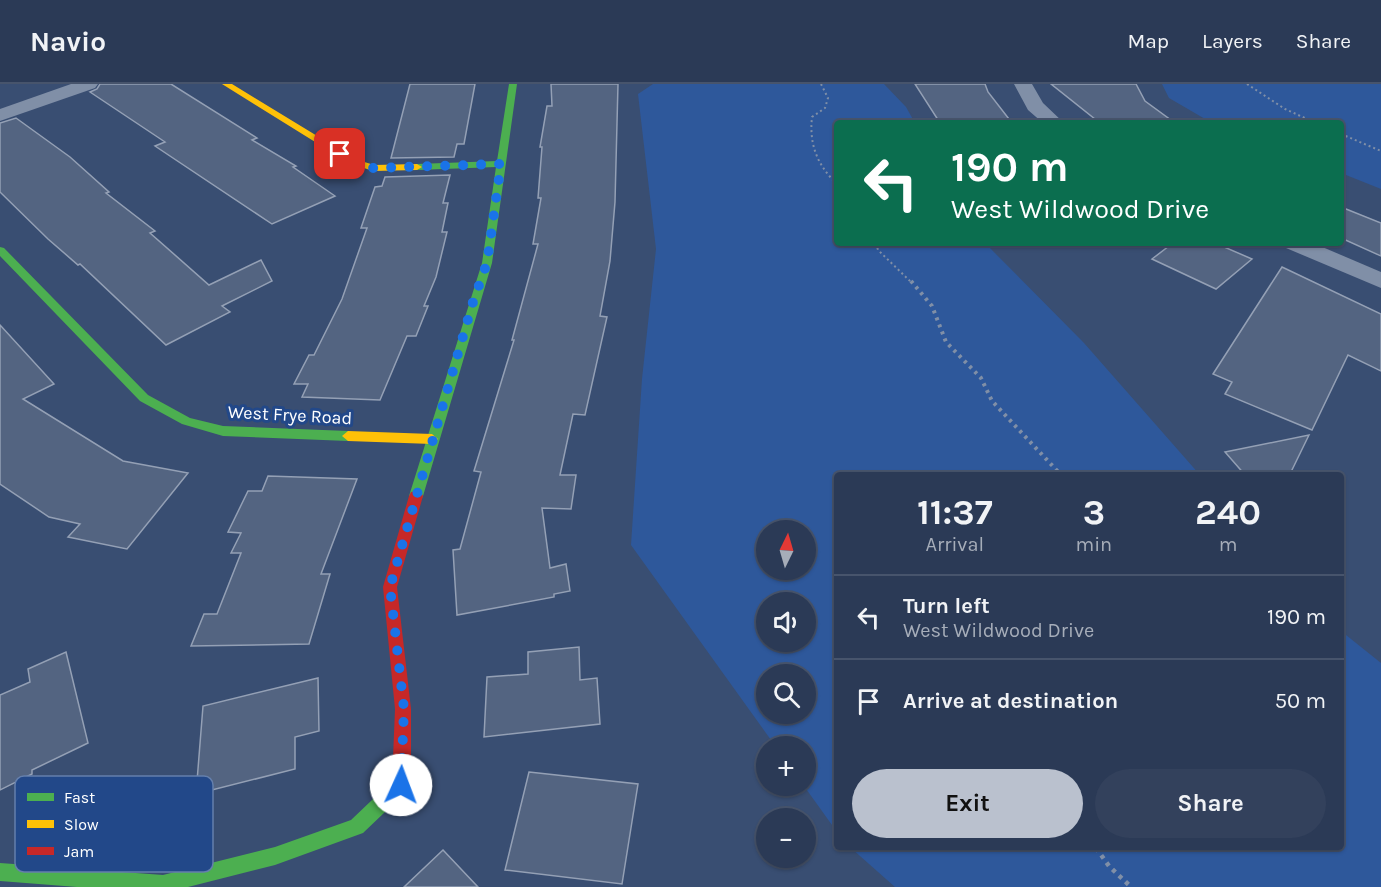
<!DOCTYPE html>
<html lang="en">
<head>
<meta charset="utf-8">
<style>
	:root { --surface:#2b3a56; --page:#33415c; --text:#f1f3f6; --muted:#a6adb9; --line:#47546c; --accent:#bac1ce }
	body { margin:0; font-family:Karla,sans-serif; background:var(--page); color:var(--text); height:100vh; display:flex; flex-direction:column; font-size:22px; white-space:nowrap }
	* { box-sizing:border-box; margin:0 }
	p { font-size:20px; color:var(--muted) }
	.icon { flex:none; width:33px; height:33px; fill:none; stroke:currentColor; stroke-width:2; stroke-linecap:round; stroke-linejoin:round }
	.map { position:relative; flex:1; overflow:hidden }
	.panel { position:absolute; left:834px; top:388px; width:510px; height:378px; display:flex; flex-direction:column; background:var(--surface); border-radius:6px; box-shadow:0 2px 4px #0004,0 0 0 2px var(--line) }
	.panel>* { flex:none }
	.guide { position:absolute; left:834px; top:36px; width:510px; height:126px; border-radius:6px; box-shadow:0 2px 4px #0004,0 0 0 2px var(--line); background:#0b6e4f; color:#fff; overflow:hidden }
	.needle { width:39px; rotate:5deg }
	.controls { position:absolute; left:756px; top:436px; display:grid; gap:12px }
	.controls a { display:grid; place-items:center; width:60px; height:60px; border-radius:50%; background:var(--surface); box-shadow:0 2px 4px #0004,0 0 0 2px var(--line); font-size:30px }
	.pin { position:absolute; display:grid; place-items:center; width:51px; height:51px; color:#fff; margin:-26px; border-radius:12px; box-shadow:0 3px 9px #0006 }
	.me { position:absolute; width:66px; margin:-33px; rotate:2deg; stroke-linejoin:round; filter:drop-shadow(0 0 4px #0008) }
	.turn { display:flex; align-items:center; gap:21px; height:126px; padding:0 18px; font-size:27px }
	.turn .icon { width:78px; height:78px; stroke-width:2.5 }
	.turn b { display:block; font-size:42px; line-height:51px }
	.eta { display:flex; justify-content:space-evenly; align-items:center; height:102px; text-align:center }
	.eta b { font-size:36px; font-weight:700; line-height:42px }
	.cta { display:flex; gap:12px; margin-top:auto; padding:12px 18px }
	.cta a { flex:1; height:69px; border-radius:36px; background:var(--accent); color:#111; font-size:24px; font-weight:700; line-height:69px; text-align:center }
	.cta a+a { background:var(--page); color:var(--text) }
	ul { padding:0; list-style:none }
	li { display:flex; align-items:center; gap:18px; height:84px; padding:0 18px; border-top:2px solid var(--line) }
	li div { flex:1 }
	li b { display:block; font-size:22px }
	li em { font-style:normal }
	header { display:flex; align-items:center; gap:36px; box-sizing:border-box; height:84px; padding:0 30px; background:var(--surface); border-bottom:2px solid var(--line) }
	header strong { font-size:28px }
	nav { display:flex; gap:33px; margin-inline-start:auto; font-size:21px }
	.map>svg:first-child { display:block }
	.green { fill:#2e589b; fill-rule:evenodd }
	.building { fill:#536481; stroke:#94a0b5; stroke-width:1.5 }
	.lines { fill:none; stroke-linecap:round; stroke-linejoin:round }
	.path-far2 { stroke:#808fa7; stroke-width:2; stroke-dasharray:2 3; stroke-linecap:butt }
	.path-far1 { stroke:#808fa7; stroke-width:4; stroke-dasharray:3 4.5; stroke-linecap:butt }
	.path { stroke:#808fa7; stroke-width:4.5; stroke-dasharray:4 5; stroke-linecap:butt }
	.street { fill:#808fa7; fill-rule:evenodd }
	.fast { fill:#4caf50; fill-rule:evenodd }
	.slow { fill:#ffc107; fill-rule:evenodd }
	.jam { fill:#c62828; fill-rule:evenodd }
	.route { stroke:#1a73e8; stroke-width:10; stroke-dasharray:0 18 }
	.labels { text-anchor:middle; stroke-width:6; stroke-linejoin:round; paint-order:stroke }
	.street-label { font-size:18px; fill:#fff; stroke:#224889 }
	.key { fill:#224889; stroke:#647fac; stroke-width:1.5 }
	.key-label { font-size:16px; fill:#fff }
</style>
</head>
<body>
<header>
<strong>Navio</strong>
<nav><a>Map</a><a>Layers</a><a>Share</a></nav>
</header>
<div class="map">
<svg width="1381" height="803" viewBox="0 0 1381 803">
	<rect width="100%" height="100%" fill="#394e72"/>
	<g class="green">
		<path d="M653,0H884L906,23L915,39H837V159H985L1084,259L1200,391L837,392V748L804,702L806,663H776L631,461L642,295L656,165L638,10ZM766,447H806V486H766ZM766,519H806V558H766ZM766,591H806V630H766Z"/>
		<polygon points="1162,0 1381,0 1381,105 1341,89 1341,39 1212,39 1169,14"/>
		<polygon points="1341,547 1381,579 1381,803 895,803 851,764 1341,764"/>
	</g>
	<g class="building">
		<polygon points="100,0 171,0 257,54 252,56 296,82 293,83 335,112 272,140 155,62 165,58 90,8 97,5"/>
		<polygon points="410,0 475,0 464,60 457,60 454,73 391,74"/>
		<polygon points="551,0 618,0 615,118 610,177 600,232 607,233 585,331 573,330 560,391 576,391 571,425 542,424 550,484 566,480 570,507 554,510 554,513 457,531 453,466 460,465 481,388 474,387 514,256 512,256 538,160 533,160 541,114 538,114 542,63 540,63 547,22 552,22"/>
		<polygon points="915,0 985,0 988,8 1009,35 1000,35 1003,39 940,39"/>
		<polygon points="1051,0 1136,0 1145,17 1175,39 1100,39"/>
		<polygon points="16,34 70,73 109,108 106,109 155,147 150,149 209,201 261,176 272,197 222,222 230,228 166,261 80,180 78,181 48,155 0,108 0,39"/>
		<polygon points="450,91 443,119 448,119 442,148 447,148 436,193 424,222 428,222 416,252 407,252 380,316 302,313 308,300 294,300 309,271 314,271 342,215 367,144 361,144 375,103 382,102 385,93"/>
		<polygon points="1341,123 1381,139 1381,172 1341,154"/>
		<polygon points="1173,159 1215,159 1252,175 1216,205 1152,175"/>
		<polygon points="1282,183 1381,230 1381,287 1348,271 1312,346 1225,310 1232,298 1213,290"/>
		<polygon points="0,241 54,300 23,315 123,377 188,389 127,465 68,453 80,440 49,433 0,400"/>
		<polygon points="1309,351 1289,392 1246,392 1225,368"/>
		<polygon points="268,392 357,395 321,490 330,490 309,560 191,562 204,530 217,530 241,469 231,469 241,449 228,448 248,407 262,407"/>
		<polygon points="579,563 580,596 597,594 600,640 484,653 487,593 528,590 528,568"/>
		<polygon points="66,568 88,659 32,686 32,690 0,706 0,611 30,598 28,585"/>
		<polygon points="318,594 319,647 295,653 295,685 196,710 203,622"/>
		<polygon points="529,688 638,700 622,800 505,786"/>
		<polygon points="443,766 478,803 404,803"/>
	</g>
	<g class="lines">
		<g class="path-far2">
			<path d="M821,0L828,14L825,24L812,33C809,60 817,81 837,100"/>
			<polyline points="1247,0 1285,25 1316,39"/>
			<polyline points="1341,50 1381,67"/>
			<polyline points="876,159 878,166 912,199"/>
		</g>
		<polyline class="path-far1" points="911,197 932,222 946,258 981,294 992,317 1062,392"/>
		<polyline class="path" points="1096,764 1109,782 1131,803"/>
		<g class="street">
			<polygon points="71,0 98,0 95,4 0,37 0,25"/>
			<polygon points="1014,0 1032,0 1043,19 1064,39 1043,39 1028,26"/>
			<polygon points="1283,159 1313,159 1381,188 1381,204 1286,164"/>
		</g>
		<g class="fast">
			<polygon points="509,0 517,0 492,179 423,412 421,416 411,416 409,412 482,179 496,83 417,86 412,83 417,80 497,77"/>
			<polygon points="0,163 4,164 148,311 190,334 223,342 348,347 354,352 348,357 223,352 182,340 140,317 0,172"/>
			<path d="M402,666L408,668C413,679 412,697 407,707L363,749L275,781L188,803H77L0,797V779L163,791L275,763L351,736L392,697L393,674L396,668Z"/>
		</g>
		<g class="slow">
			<polygon points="222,0 232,0 355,75 374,81 417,80 422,83 417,86 373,87 349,79"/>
			<polygon points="348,347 432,350 438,355 432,360 348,357 342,352"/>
		</g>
		<polygon class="jam" points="416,407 421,408 423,412 397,503 411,625 411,674 408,680 402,682 396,680 393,674 395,625 383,503 409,412 411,408"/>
	</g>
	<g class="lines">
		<polyline class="route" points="340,70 373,84 501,80 487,179 473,218 390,503 404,625 401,701"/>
	</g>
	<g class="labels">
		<g class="street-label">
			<text transform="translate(290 331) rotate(3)" y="6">West Frye Road</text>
		</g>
	</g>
	<rect x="15" y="692" width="198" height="96" rx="9" class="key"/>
	<rect x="27" y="709" width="27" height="8" fill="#4caf50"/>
	<rect x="27" y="736" width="27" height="8" fill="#ffc107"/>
	<rect x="27" y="763" width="27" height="8" fill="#c62828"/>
	<g class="key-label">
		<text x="64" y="719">Fast</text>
		<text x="64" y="746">Slow</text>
		<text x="64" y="773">Jam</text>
	</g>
</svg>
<div class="controls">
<a><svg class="needle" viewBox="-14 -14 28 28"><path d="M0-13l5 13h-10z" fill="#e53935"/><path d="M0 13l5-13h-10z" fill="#a6adb9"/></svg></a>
<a><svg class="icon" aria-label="sound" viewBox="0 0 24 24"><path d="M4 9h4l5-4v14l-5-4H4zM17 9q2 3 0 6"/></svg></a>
<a><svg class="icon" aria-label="search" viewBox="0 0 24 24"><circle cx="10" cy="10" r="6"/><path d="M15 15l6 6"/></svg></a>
<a>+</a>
<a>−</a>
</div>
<div class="pin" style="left:340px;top:70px;background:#d93025"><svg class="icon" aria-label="arrive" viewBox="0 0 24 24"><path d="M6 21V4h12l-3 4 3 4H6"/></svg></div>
<svg class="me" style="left:401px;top:701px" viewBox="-20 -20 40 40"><circle r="19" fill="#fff"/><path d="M0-13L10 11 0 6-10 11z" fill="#1a73e8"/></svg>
<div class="guide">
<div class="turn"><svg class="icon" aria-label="left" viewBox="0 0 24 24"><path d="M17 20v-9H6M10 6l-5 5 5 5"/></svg><div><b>190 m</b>West Wildwood Drive</div></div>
</div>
<section class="panel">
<div class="eta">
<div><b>11:37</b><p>Arrival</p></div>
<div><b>3</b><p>min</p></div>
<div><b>240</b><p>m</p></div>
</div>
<ul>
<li><svg class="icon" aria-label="left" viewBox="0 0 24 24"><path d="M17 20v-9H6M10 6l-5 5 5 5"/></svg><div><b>Turn left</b><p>West Wildwood Drive</p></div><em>190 m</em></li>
<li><svg class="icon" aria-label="arrive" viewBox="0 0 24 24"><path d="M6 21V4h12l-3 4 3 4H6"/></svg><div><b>Arrive at destination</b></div><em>50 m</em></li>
</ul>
<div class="cta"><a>Exit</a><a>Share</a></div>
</section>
</div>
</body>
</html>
